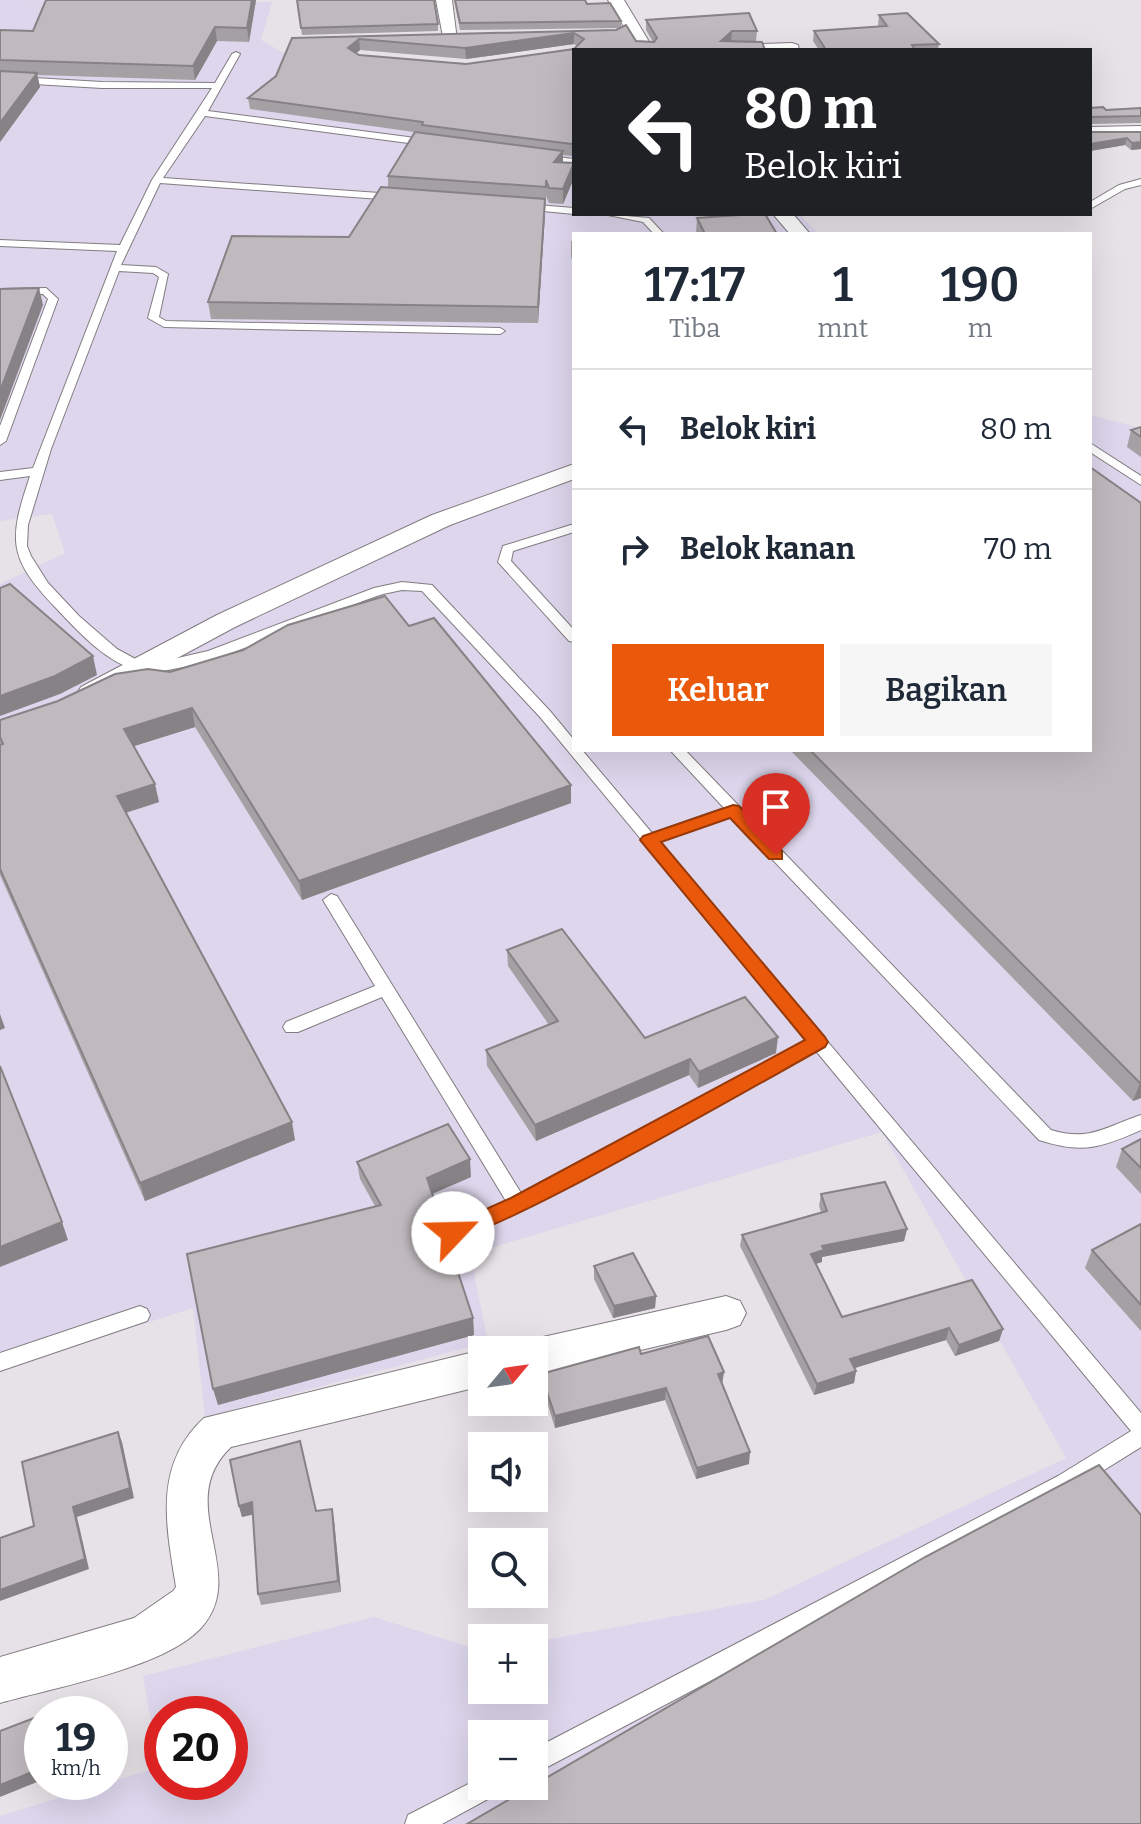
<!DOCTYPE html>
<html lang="id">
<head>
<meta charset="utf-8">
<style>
	:root { --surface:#fff; --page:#f6f6f7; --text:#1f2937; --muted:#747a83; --line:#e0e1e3; --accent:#ea580c }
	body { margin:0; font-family:Bitter,serif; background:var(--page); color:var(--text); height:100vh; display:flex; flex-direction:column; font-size:30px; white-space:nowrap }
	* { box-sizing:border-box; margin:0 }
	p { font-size:26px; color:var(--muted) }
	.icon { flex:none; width:44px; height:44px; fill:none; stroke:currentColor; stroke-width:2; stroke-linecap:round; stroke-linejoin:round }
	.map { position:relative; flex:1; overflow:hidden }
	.details { position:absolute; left:572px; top:232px; width:520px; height:520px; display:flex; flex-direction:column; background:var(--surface); border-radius:0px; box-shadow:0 8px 32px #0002 }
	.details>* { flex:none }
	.top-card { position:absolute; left:572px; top:48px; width:520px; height:168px; border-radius:0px; box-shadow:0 8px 32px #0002; background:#202124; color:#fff; overflow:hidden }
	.needle { width:52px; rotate:61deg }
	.buttons { position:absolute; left:468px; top:1336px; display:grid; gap:16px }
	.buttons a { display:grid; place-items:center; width:80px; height:80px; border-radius:0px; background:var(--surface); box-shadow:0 8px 32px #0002; font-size:40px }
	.speed { position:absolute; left:24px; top:1696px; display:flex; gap:16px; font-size:40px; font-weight:700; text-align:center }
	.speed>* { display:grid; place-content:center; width:104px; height:104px; border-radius:50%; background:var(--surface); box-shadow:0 8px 32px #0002; line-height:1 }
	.speed small { font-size:20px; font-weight:400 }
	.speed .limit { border:12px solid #d22; background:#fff; color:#111 }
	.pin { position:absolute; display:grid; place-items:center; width:68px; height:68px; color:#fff; margin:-82px -34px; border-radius:50% 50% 50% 0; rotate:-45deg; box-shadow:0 0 8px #0007 }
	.pin .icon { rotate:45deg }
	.me { position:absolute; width:88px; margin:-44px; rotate:66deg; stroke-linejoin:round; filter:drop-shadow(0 0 6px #0008) }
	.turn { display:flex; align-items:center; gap:28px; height:168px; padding:0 40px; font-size:36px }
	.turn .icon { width:104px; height:104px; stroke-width:2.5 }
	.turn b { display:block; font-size:56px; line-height:68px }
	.eta { display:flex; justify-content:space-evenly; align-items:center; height:136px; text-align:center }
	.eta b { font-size:48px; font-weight:600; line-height:56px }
	.button { display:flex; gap:16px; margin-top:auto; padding:16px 40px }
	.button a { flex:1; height:92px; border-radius:0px; background:var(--accent); color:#fff; font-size:32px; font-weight:600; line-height:92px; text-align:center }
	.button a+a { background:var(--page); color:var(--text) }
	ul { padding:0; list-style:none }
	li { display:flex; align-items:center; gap:24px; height:120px; padding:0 40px; border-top:2px solid var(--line) }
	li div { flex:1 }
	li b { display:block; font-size:30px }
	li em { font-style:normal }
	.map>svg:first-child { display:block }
	.industrial { fill:#ddd6ec; fill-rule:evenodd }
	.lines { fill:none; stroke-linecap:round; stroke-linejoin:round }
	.service-casing { stroke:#817c80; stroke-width:2 }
	.minor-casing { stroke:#817c80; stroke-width:2 }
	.service { fill:#fff; fill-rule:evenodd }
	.minor { fill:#fff; fill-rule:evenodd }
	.wall { fill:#a5a0a3; fill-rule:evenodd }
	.shaded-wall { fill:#868285 }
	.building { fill:#c0babe; stroke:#868285; stroke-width:2; fill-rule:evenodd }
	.route { fill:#ea580c; stroke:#983908; stroke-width:2 }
</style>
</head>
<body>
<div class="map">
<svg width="1141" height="1824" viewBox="0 0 1141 1824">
	<rect width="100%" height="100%" fill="#e7e2e7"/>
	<path class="industrial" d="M0,0L272,2L261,40L297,61L574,126V214H800L818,234H574V750H1090V415L1141,428V1824H0V1816L159,1767L143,1676L374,1617L482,1651V1690H534V1642L764,1600L1066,1458L882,1132L470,1254L488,1342L205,1417L193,1308L0,1370V584L65,553L52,514L0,521ZM162,1714H230V1782H162ZM482,1734H534V1786H482Z"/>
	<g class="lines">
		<defs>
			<g id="service">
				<path d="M236,52L240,54L208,111L431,140L435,143L431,146L205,116L163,178L394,194L399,197L394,200L160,183L121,265L156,267L168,274L159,317L166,321L500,328L505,331L500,334L164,327L148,318L159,277L153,273L119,271L51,449L28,525L27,546L31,556L48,583L79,616L117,649L141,662L156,663L208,651L374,588L402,582L432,585L550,711L574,740V750H582L652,833L724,808L670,750H685L1051,1130C1090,1142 1107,1126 1141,1115V1130C1101,1148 1082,1154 1039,1140L731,816L659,842L1141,1413V1447L1072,1490L534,1774V1749L1058,1476L1131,1431L816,1051L525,1209L453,1241L446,1239L444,1233L446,1227L506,1201L382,997L298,1032H286L283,1027L286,1022L375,986L323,900L331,894L337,896L521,1193L807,1040L540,717L422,591L402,590L383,594C328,611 186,683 136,670C104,661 76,629 55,607C7,557 9,539 30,476L0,480V472L33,468L117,251L0,246V240L120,245L152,180L212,88H102L0,82V76L102,82L215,83L232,54Z"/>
				<polygon points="541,155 574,159 574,165 538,160 538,156"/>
				<polygon points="1141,179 1141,185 1125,189 1090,209 1090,202 1119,185"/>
				<polygon points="525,204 574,208 574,214 522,209 522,205"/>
				<polygon points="603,214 649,218 664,234 654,234 643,222"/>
				<polygon points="46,288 58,299 6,441 0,445 0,426 48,299 43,294 0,295 0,289"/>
				<polygon points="1090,443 1141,476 1141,485 1090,452"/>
				<polygon points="574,524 574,532 513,551 511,561 574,630 574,642 569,641 498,562 503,546"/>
				<polygon points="140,1306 147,1309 150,1315 147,1321 0,1371 0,1353"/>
				<polygon points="482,1777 482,1786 501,1786 497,1794 442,1824 405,1824 408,1815"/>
			</g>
			<g id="minor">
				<polygon points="436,0 452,0 457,40 443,37"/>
				<polygon points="608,0 624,0 654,50 638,50"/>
				<polygon points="792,43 798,45 799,50 723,50 731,45"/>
				<polygon points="1141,126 1141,136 1090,137 1090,127"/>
				<polygon points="773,214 793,214 810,234 790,234"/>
				<polygon points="574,464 574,479 450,525 235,627 101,699 81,699 77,693 81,687 217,615 432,515"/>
				<polygon points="726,1296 740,1301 746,1313 740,1325 726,1330 534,1375 534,1350 517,1350 520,1344 534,1339"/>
				<path d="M482,1350V1386L231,1447C171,1504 252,1574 200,1629C163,1668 53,1688 0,1703V1657L134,1618L173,1591L176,1587C166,1525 153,1465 204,1418Z"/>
			</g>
		</defs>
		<use href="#service" class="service-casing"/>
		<use href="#minor" class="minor-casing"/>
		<use href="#service" class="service"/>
		<use href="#minor" class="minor"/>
	</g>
	<g class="wall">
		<polygon points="46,0 256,0 249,42 217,41 195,80 37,75 40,87 0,142 0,30 33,31"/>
		<polygon points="297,0 438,24 438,31 302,35"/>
		<polygon points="454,0 585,0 587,4 621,21 621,28 460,30"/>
		<polygon points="879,15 939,44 938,50 819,50 813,41 814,31 878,26"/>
		<path d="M646,20L757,31L756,41L574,50L572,156L563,155V162L574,163V178L563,204L549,203L546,196L538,323L211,319L208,302L349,237L388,188V176L414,132L250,109L248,98L276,76L292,38L616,30L636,41L653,42L646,30ZM574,44L577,46L574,49L466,64L359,55L356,53L360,50L466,59Z"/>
		<polygon points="1090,108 1106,110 1141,108 1141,123 1090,124"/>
		<polygon points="1141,132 1141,149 1131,150 1125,145 1090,151"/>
		<polygon points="697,218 777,234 696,234"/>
		<polygon points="571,241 574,241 574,266 571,257"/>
		<polygon points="1141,427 1141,457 1127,447 1131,430"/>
		<polygon points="1090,467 1141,1098 1133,1101 790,750 1090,750"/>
		<polygon points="409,626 571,803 302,900 195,727 134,746 159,802 126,813 295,1140 145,1201 0,875 0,720 170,672"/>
		<polygon points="507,950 645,1038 776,1053 698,1088 689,1075 536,1141 487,1066 486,1050 549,1025 508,966"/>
		<polygon points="1141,1139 1141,1194 1116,1167 1122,1149"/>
		<polygon points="357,1162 471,1177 432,1194 473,1318 474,1335 218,1405 375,1206 360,1179"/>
		<polygon points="821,1194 907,1229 904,1241 822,1257 822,1262 816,1264 842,1317 1003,1329 999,1341 955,1356 946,1340 855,1368 856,1371 854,1383 814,1395 740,1246 742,1235 821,1212 819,1206"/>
		<polygon points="1141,1224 1141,1331 1085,1268 1092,1250"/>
		<polygon points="594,1266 656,1296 655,1308 613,1318 594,1279"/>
		<polygon points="641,1354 724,1372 722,1384 749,1464 696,1479 665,1400 555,1428 542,1386 541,1374"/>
		<polygon points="239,1506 316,1511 332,1509 334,1520 341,1592 261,1605 258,1594 253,1514 242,1517"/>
	</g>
	<g class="shaded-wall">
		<polygon points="252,0 256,0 249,42 247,28"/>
		<polygon points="215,27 217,41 195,80 193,66"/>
		<polygon points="732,31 731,42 721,41"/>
		<polygon points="574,33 574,44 466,59 465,48"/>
		<polygon points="359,39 360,50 349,59 348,48"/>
		<polygon points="37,73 40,87 0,142 0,123"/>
		<polygon points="1127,138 1125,145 1090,151 1090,144"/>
		<polygon points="1141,142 1141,149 1131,150 1132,143"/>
		<polygon points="563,151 563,167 554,162"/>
		<polygon points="574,163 574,178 563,204 563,189"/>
		<polygon points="545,199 545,215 538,323 538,307"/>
		<polygon points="39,288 43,305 0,420 0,391"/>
		<polygon points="93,656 97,675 60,694 0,716 0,696"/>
		<polygon points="192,708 195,727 128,748 124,729"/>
		<polygon points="155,784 159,802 121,814 117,796"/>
		<polygon points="571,785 571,803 302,900 299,881"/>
		<polygon points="0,1014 5,1028 0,1030"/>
		<polygon points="778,1037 776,1053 698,1088 699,1072"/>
		<polygon points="690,1059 689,1075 536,1141 535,1125"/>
		<polygon points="1141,1082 1141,1098 1133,1101 1140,1083"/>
		<polygon points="292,1122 295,1140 145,1201 140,1183"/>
		<polygon points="470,1159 471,1177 429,1195 427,1178"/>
		<polygon points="62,1222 68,1240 0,1267 0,1247"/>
		<polygon points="907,1229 904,1241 822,1257 822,1262 809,1266 811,1254 822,1246"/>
		<polygon points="656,1296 655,1308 613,1318 614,1306"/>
		<polygon points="473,1318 474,1335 218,1405 213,1389"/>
		<polygon points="949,1328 946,1340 848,1370 850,1359"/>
		<polygon points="1003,1329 999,1341 955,1356 959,1345"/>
		<polygon points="856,1371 854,1383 814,1395 817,1384"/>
		<polygon points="724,1372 722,1384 718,1374"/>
		<polygon points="666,1388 665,1400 555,1428 555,1416"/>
		<polygon points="118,1432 122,1442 134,1498 77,1517 89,1569 0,1601 0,1590 73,1507"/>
		<polygon points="750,1452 749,1464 696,1479 697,1468"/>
		<polygon points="252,1502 255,1514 242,1517 239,1506"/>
		<polygon points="332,1509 334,1520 341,1592 338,1581"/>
		<polygon points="42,1768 42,1780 0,1797 0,1785"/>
	</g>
	<g class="building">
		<polygon points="46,0 252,0 247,28 215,27 193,66 0,60 0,30 33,31"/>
		<polygon points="297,0 434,0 438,24 301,28"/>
		<polygon points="455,0 585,0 587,4 610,3 621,21 460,23"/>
		<path d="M749,13L757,31H732L721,41L762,42L765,50H574V142L572,144L422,125L423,122L248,98L276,76L292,38L616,30L626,25L636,41L654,42L657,38L646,20ZM574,33L584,39L574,49L466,64L359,55L348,48L359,39L465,48Z"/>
		<polygon points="907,13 939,44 912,45 915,50 826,50 814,31 887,26 879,15"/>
		<polygon points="0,71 37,73 0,123"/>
		<polygon points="1103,107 1106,110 1141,108 1141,116 1091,117 1090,127 1090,108"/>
		<polygon points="415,132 563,151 554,162 574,163 563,189 549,188 546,180 546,187 388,176"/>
		<polygon points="1090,132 1141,132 1141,142 1132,143 1127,138 1090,144"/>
		<polygon points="381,187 545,199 538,307 208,302 232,236 349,237"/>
		<polygon points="754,214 765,214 777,234 705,234 697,218"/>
		<polygon points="39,288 0,391 0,289"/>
		<polygon points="1141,427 1141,437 1131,430"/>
		<polygon points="1090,467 1141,503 1141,1082 1140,1083 810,750 1090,750"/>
		<polygon points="10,584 93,656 55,676 0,696 0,588"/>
		<polygon points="385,596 409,626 434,618 571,785 299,881 192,708 124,729 155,784 117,796 292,1122 140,1183 0,869 0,745 3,744 0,737 0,720 58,701 115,674 148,669 170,672 243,650 288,625"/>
		<polygon points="562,929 645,1038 745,997 778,1037 699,1072 690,1059 535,1125 486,1050 558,1021 507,950"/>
		<polygon points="0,1066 62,1222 0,1247"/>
		<polygon points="448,1124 470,1159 427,1178 473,1318 213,1389 187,1254 381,1205 357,1162"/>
		<polygon points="1141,1139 1141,1168 1122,1149"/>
		<polygon points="885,1182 907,1229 822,1246 824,1250 811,1254 842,1317 972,1280 1003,1329 959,1345 949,1328 850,1359 856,1371 817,1384 742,1235 827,1211 821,1194"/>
		<polygon points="1141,1224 1141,1305 1092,1250"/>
		<polygon points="633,1253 656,1296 614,1306 594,1266"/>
		<polygon points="708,1336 724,1372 718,1374 750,1452 697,1468 666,1388 555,1416 541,1374 639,1347 641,1354"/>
		<polygon points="118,1432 130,1488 73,1507 85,1559 0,1590 0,1538 34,1526 22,1462"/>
		<polygon points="300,1441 316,1511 332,1509 338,1581 258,1594 252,1502 239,1506 230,1460"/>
		<polygon points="1099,1465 1141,1515 1141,1824 467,1824 532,1786 534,1786 534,1785 925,1557"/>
		<polygon points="42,1715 42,1768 0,1785 0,1731"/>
	</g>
	<path class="route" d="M733,805L739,806L782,851V859H769L730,818L661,842L825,1037L828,1042L825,1047C777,1073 474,1249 446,1239L443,1233L446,1227L511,1198L805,1040L640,840L643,836Z"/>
</svg>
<div class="buttons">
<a><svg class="needle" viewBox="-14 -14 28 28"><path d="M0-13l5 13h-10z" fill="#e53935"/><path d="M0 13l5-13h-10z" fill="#747a83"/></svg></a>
<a><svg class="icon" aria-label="sound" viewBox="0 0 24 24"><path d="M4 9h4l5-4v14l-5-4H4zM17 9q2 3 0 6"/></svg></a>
<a><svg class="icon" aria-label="search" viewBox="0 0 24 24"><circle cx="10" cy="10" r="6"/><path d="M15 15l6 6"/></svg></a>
<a>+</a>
<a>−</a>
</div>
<div class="speed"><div>19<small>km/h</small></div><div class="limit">20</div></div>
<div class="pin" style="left:776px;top:855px;background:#d93025"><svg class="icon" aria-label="arrive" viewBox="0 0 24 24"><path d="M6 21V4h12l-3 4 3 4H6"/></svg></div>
<svg class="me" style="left:453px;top:1233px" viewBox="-20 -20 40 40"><circle r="19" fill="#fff"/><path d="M0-13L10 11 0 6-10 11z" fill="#ea580c"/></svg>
<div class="top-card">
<div class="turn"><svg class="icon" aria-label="left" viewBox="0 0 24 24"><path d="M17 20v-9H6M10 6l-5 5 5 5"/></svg><div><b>80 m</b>Belok kiri</div></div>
</div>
<section class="details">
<div class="eta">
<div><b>17:17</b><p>Tiba</p></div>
<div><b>1</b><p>mnt</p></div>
<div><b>190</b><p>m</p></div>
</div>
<ul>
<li><svg class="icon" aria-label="left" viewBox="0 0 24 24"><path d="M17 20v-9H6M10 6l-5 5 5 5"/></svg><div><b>Belok kiri</b></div><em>80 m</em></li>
<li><svg class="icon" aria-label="right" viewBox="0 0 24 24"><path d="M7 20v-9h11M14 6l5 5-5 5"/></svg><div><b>Belok kanan</b></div><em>70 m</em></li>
</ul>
<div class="button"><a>Keluar</a><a>Bagikan</a></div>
</section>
</div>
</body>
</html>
